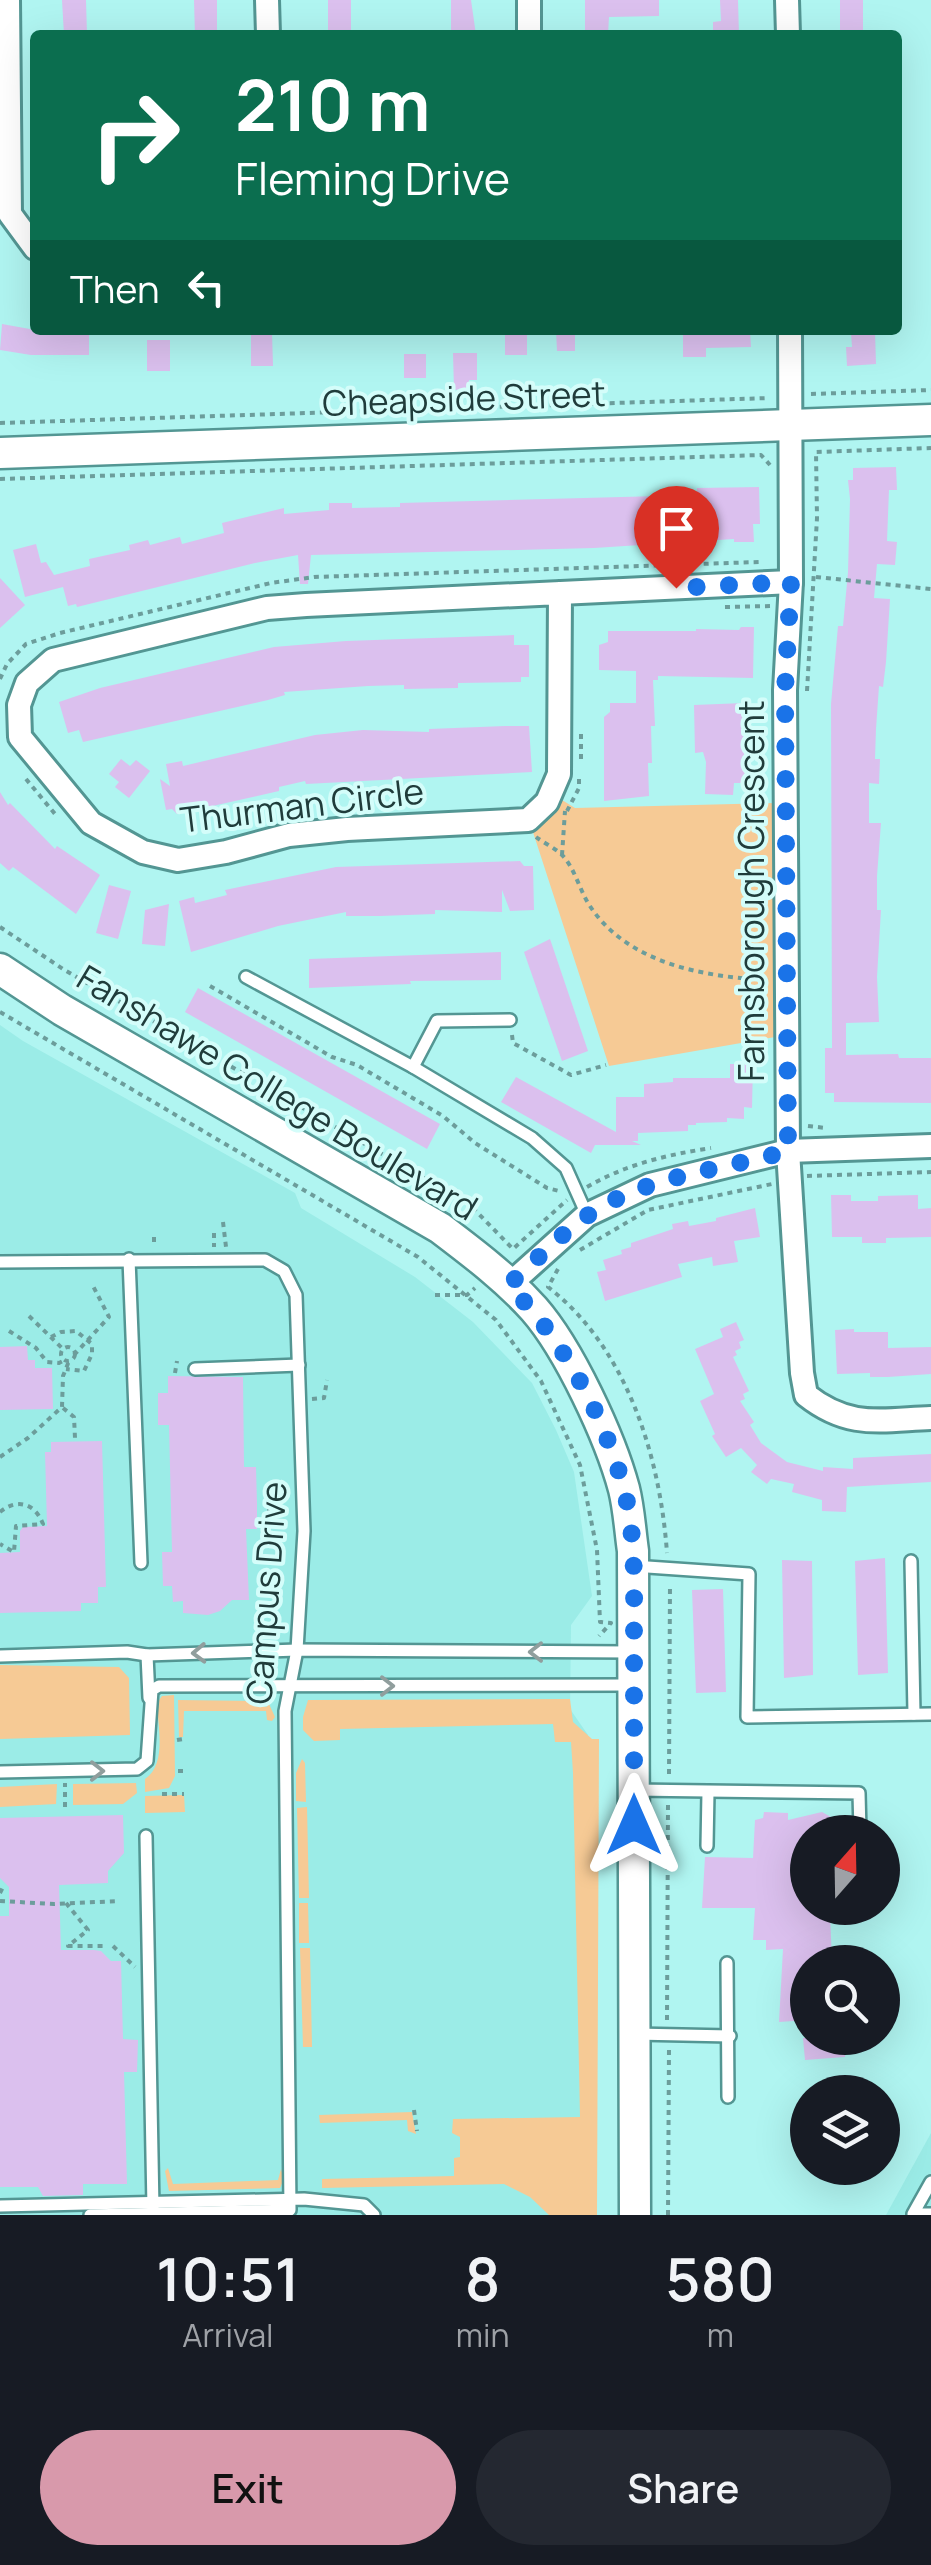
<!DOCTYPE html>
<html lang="en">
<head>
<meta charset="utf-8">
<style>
	:root { --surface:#171b24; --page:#242831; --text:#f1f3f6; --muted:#9ea1a6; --accent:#d899ab }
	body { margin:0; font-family:Manrope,sans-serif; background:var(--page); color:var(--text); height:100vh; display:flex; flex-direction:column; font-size:38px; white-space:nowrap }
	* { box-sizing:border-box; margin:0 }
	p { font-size:32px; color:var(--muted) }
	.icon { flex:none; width:55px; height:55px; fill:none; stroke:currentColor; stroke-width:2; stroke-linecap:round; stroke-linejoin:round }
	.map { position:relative; height:2215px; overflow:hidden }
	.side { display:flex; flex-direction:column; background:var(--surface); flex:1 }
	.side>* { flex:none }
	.hud { position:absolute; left:30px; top:30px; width:872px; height:305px; border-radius:10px; box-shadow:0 10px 40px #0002; background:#0b6e4f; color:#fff; overflow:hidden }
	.needle { width:65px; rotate:20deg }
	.buttons { position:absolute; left:790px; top:1815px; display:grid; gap:20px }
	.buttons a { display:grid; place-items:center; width:110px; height:110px; border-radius:50%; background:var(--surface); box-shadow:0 10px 40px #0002; font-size:50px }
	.pin { position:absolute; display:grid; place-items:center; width:85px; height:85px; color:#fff; margin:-102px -42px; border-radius:50% 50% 50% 0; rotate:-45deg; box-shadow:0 0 10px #0007 }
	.pin .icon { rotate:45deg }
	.me { position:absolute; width:110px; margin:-55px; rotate:0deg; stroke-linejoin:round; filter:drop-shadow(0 0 8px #0008) }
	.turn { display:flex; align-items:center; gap:35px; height:210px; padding:0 40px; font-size:45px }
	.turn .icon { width:130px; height:130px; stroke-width:2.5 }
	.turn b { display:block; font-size:70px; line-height:85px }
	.then { display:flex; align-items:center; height:95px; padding:0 40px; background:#0003; gap:20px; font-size:38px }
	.eta { display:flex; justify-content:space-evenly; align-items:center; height:170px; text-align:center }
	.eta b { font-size:60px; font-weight:600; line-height:70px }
	.primary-button { display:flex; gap:20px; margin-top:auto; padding:20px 40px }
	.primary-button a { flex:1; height:115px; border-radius:60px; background:var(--accent); color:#111; font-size:40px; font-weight:600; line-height:115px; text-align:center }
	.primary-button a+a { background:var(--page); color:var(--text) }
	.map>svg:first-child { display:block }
	.built { fill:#9bece7 }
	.green { fill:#f6ca95 }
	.building { fill:#dbc0ee }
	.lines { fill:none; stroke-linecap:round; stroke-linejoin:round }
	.lane-casing { stroke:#539693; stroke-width:16 }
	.street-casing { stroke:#539693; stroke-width:28 }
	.secondary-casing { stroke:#539693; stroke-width:35 }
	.path { stroke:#6c9d9b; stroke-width:4; stroke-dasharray:5 5; stroke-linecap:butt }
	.lane { stroke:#fff; stroke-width:11 }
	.street { stroke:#fff; stroke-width:22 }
	.secondary { stroke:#fff; stroke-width:30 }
	.oneway { stroke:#909e9d }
	.route { stroke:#1a73e8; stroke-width:18; stroke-dasharray:0 32.4 }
	.labels { text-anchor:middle; stroke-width:8; stroke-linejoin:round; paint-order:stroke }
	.street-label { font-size:35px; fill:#203c3b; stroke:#d4fdfa }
</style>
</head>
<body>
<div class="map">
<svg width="931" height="2215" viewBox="0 0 931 2215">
	<rect width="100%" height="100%" fill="#b0f5f1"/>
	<g class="built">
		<polygon points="0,1025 23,1041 295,1193 301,1208 415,1277 473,1322 532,1383 556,1430 574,1472 592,1596 571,1625 570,1709 588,1735 586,2194 564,2215 0,2215"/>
		<polygon points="931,2133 931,2215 886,2215"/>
	</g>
	<g class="green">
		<polygon points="562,800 575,808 777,803 775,1037 609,1066 531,826 555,810"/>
		<polygon points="0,1665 119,1667 129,1678 130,1735 0,1739"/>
		<path d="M174,1695L175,1776L169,1788L145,1792V1779C167,1764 158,1727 157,1703L162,1696Z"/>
		<polygon points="570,1699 573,1722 592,1739 599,1739 597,2215 549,2215 530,2197 504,2184 322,2188 322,2179 454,2176 454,2158 460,2157 460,2137 452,2133 453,2119 580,2117 573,1773 571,1742 555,1742 553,1724 340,1729 340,1740 314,1741 303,1730 303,1717 308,1700"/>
		<polygon points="178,1700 255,1701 266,1707 269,1704 275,1717 272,1721 267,1720 266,1711 184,1711 183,1737 179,1737"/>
		<polygon points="302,1759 305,1763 306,1802 296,1801 296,1773"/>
		<polygon points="136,1783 137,1793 123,1804 73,1805 73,1784"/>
		<polygon points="57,1784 56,1804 0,1807 0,1787"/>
		<polygon points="184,1795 185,1812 145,1813 145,1796"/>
		<polygon points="307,1807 309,1898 299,1898 297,1808"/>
		<polygon points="299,1903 308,1903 309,1943 299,1943"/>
		<polygon points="300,1948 310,1948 312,2047 303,2047"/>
		<polygon points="412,2112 416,2134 408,2131 407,2120 320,2123 319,2115"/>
		<polygon points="168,2168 173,2184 278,2180 281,2169 284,2179 280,2188 169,2191 165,2171"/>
	</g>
	<g class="building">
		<polygon points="62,0 86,0 87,35 64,35"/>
		<polygon points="194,0 217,0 217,35 195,35"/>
		<rect x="328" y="0" width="23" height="35"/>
		<polygon points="451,0 471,0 476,35 451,35"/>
		<polygon points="585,0 659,0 659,16 609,17 608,35 585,35"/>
		<polygon points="720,0 738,0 739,35 713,35 713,22 721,21"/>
		<rect x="840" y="0" width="23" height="35"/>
		<polygon points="2,324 52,333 52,330 89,330 89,355 31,355 0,350"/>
		<rect x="505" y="330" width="22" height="25"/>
		<polygon points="556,330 575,330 575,351 557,351"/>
		<polygon points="683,330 750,330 751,347 706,348 706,357 683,357"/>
		<polygon points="251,332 272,332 273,366 251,366"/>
		<polygon points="875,332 876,364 847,366 846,347 852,347 851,333"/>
		<rect x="147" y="340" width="23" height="31"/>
		<polygon points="453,353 477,353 477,380 469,380 469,389 454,390"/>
		<rect x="404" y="354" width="22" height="24"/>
		<polygon points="896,467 897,490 889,490 887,541 897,542 895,565 877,564 874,598 890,599 886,662 883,687 879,686 876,729 875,759 880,759 879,784 869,783 869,823 881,823 877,876 877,910 881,910 877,977 879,1022 846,1023 846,1055 898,1054 899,1058 931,1058 931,1103 834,1102 834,1093 825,1093 825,1048 832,1048 831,704 838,626 843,626 848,572 850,499 848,480 853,480 853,468"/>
		<polygon points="759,487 760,524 753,524 754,542 734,542 734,539 594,548 311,555 308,584 300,584 298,555 255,563 77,607 76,604 68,606 63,587 25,597 13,550 36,544 41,563 46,562 54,575 90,566 89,559 130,550 129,545 148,540 150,545 180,537 182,544 224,533 222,523 284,508 284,514 329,510 329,503 352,503 352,508 400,507 400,503 697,495 697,488"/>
		<polygon points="0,578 25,605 0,628"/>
		<polygon points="741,627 754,627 753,678 658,676 658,680 653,680 655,726 651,726 652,763 648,763 649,796 604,801 604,717 610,712 610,703 636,703 636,671 599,670 599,645 608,642 608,631 696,631 696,629 739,630"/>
		<polygon points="514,635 514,645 529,645 529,677 521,677 521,682 458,683 458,688 404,689 404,685 368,686 284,692 285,695 268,700 83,742 79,730 68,733 59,702 100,688 274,647 346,641"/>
		<polygon points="744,703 745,783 734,783 733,795 705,794 706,762 703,752 695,753 694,705"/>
		<polygon points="505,726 529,726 532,772 306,784 305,781 279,787 279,791 177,814 172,809 166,810 160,779 170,786 166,764 182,761 183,766 315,735 363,730 429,732 429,729"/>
		<polygon points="121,759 130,766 136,760 150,771 129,798 115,787 119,782 109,774"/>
		<polygon points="0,792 8,805 10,803 55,849 57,846 100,875 76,914 13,867 9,871 0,863"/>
		<polygon points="520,861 524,866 533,866 534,910 510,911 502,890 502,912 435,910 435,914 380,916 346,916 346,912 278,926 191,952 179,901 194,897 195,903 227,895 225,890 336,867"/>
		<polygon points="109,885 131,891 118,939 96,933"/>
		<polygon points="169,904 165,946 142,944 145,910"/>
		<polygon points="550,939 588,1051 562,1061 524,952"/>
		<polygon points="501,952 501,980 410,981 411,984 309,988 309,959"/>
		<polygon points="198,988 440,1124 427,1149 185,1012"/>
		<polygon points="730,1064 753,1064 752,1108 744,1107 744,1119 727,1118 727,1122 696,1123 696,1125 688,1125 688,1131 638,1133 638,1141 632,1141 641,1145 595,1145 591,1153 501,1102 516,1077 616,1132 616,1097 644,1097 644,1084 673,1082 673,1078 730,1078"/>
		<polygon points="831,1195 851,1195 851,1201 878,1201 878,1196 918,1195 918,1209 931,1208 931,1237 886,1238 886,1243 862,1243 862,1237 832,1237"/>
		<polygon points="755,1208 760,1237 734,1241 738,1262 713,1266 712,1257 678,1264 682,1277 605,1301 597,1272 606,1270 603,1260 622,1254 621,1250 631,1247 631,1243 673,1229 672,1224 688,1221 689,1226 716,1221 716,1218"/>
		<polygon points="736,1322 744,1340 739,1342 741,1348 735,1351 737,1355 733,1357 749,1391 743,1394 745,1399 740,1401 754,1422 750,1425 761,1443 787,1462 823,1471 823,1467 853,1469 853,1458 931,1454 931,1482 847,1487 846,1512 822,1511 822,1500 792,1492 794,1484 771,1479 767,1484 751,1472 757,1465 741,1448 726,1457 712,1436 715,1434 700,1401 714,1394 695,1349 723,1337 720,1329"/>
		<polygon points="854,1329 854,1332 888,1332 888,1348 931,1347 931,1374 888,1377 870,1377 870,1373 837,1374 835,1330"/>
		<polygon points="27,1346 28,1360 35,1360 35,1368 52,1368 53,1409 0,1410 0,1347"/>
		<polygon points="168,1376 243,1377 244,1467 256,1467 257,1504 257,1529 246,1529 249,1600 232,1600 220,1611 208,1615 183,1613 183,1601 173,1602 172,1586 163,1586 162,1552 172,1552 169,1425 158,1425 158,1393 168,1393"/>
		<polygon points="102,1441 106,1587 98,1587 98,1603 81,1603 81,1611 0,1613 0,1553 20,1552 20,1531 23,1527 47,1526 45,1452 51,1452 51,1442"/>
		<polygon points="885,1558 888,1673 858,1675 855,1561"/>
		<polygon points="782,1560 812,1561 813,1675 784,1678"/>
		<polygon points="723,1589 726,1692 696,1693 692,1590"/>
		<polygon points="764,1812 788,1813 788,1820 822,1812 831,1817 837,1832 808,1832 808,1908 812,1908 812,1913 830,1913 832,1962 808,1962 808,2020 779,2022 783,1949 766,1950 766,1940 753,1940 755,1908 702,1908 705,1857 753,1858 755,1820 763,1818"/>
		<polygon points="123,1815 124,1853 108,1871 108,1883 59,1885 61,1950 94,1950 101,1951 111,1961 121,1961 123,2039 138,2040 137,2072 124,2072 127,2184 83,2184 83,2195 43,2196 38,2187 0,2187 0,1916 9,1916 9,1887 0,1878 0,1818"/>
		<polygon points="803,2038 846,2038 845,2057 805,2060"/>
	</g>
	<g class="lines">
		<defs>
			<g id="lane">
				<polyline points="246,977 413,1067 532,1138 566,1168 587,1215"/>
				<polyline points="413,1067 437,1021 510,1020"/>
				<polyline points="129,1259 141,1563"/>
				<polyline points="0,1262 265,1260 284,1271 296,1295 304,1531 297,1650 285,1711 290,2210 90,2215"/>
				<polyline points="195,1369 299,1365"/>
				<polyline points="911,1561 914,1714"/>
				<polyline points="633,1566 749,1574 747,1717 931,1714"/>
				<polyline points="147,1655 149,1698"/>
				<polyline points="0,1656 127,1652 147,1655 297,1650 630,1652"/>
				<polyline points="0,1772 137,1769 147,1761 152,1690 159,1686 633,1685"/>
				<polyline points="634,1790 859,1793 860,1832"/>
				<polyline points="146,1836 153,2208"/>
				<polyline points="707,1846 708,1792"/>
				<polyline points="727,1963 728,2097"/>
				<polyline points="635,2034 730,2036"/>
				<polyline points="931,2182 913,2214 931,2214"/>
				<polyline points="0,2206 304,2199 364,2205 374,2215"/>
			</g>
			<g id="street">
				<polyline points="8,0 10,214 35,248"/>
				<polyline points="267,0 268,35"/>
				<polyline points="529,0 529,35"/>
				<polyline points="787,0 788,35"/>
				<path d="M790,330L791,582L785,690L788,1151L802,1373L806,1395C849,1429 880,1420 931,1418"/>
				<polyline points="560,593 559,774 547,802 528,820 347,829 289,835 226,852 178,860 143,852 91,823 20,737 19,705 27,683 53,660 267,608 306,605 791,582"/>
				<polyline points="509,1285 587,1215 650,1185 788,1151 931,1146"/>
			</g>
			<g id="secondary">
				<polyline points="0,453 931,420"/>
				<path d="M0,969L62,1010L440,1228C473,1253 506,1278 534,1309C569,1349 610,1437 624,1489C629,1509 630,1530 633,1551L635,2215"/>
			</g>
		</defs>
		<use href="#lane" class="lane-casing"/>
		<use href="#street" class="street-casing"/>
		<use href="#secondary" class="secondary-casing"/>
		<g class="path">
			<polyline points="811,394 931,390"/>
			<polyline points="0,423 769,398"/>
			<polyline points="0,479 761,455 770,465"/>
			<polyline points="816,577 931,589"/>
			<polyline points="725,607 771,606"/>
			<polyline points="0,679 7,664 26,644 60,633 271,583 314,577 759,562"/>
			<polyline points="807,691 817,518 816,452 931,448"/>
			<polyline points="581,759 581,733"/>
			<polyline points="26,779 55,814"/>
			<polyline points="567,811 579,788 579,778"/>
			<path d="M536,837C544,843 555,848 562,855C574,867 579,888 588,903C625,963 703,977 768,980"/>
			<polyline points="562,855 565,811"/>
			<polyline points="0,927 63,969 470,1205 513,1249 567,1200"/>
			<polyline points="210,986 332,1057 357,1065 443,1116 475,1143 547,1188 559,1191"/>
			<polyline points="0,1012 418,1257 496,1320 541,1381 580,1465 597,1550 600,1622 611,1623 599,1636"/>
			<polyline points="512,1035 513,1043 571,1075 606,1065"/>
			<polyline points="808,1126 826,1128"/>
			<polyline points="807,1176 931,1172"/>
			<path d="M587,1187C627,1164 666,1155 711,1148"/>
			<polyline points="223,1222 226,1247"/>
			<polyline points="214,1233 214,1247"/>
			<polyline points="154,1237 154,1247"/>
			<polyline points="580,1250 648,1210 772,1184"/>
			<path d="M558,1269L548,1287C627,1348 660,1456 667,1553"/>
			<polyline points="435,1295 467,1295 475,1288"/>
			<polyline points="29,1316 63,1349"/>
			<polyline points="9,1331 36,1348 47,1362 59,1363 65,1360"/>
			<polyline points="51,1337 61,1332 76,1331 92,1344 92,1354 84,1371 66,1369"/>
			<circle cx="68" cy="1354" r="7"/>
			<polyline points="74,1355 109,1317 92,1284"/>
			<polyline points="175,1373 177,1361"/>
			<polyline points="312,1399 324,1398 327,1380"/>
			<polyline points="63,1408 74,1417 75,1438"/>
			<polyline points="0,1457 28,1438 62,1407 63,1376 69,1361"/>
			<polyline points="267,1510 286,1510"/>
			<path d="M0,1512C17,1498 35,1503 43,1524L16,1526L14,1552L0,1544"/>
			<polyline points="177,1740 183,1739"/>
			<polyline points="178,1771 184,1771"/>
			<polyline points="669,1774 670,1584"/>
			<polyline points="162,1794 184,1794"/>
			<polyline points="65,1807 65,1783"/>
			<polyline points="0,1893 4,1885"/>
			<polyline points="0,1901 54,1904 119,1901"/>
			<polyline points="66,1903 88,1930 68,1946 103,1946"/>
			<polyline points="113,1946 135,1967"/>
			<polyline points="667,2020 668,1804"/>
			<polyline points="414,2110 417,2131"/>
			<polyline points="668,2215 669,2048"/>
		</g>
		<use href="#lane" class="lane"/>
		<use href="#street" class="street"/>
		<use href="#secondary" class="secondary"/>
	</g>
	<defs><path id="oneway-chevron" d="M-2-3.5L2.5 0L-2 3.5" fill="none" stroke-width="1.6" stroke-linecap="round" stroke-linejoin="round" transform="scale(2.5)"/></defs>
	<g class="oneway">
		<use href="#oneway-chevron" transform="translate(536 1652) rotate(-180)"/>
		<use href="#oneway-chevron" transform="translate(199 1653) rotate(178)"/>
		<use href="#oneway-chevron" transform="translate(387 1686)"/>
		<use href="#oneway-chevron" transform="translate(97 1771)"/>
	</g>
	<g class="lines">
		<path class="route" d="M634,1825C634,1761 634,1698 634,1634C634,1586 636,1536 624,1489C605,1418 561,1335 508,1285C535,1262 561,1233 590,1214C648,1175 722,1170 788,1151L785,690L791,582L676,588"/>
	</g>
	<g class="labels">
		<g class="street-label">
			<text transform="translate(464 399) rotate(-2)" y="12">Cheapside Street</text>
			<text transform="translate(302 806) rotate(-7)" y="12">Thurman Circle</text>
			<text transform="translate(752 891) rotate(-90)" y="12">Farnsborough Crescent</text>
			<text transform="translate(277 1093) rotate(31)" y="12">Fanshawe College Boulevard</text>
			<text transform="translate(267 1593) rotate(-86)" y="12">Campus Drive</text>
		</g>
	</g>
</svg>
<div class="buttons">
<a><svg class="needle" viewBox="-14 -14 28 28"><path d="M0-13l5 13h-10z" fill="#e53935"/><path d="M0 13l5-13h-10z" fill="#9ea1a6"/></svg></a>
<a><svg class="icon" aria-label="search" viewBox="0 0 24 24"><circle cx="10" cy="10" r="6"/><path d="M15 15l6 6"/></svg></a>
<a><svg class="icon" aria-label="layers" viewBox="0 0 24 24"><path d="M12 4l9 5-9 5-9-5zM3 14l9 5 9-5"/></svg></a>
</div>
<div class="pin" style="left:676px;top:588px;background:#d93025"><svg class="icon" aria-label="arrive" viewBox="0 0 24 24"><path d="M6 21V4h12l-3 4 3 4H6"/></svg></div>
<svg class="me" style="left:634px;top:1825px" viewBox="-20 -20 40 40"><path d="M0-17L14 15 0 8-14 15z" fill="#1a73e8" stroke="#fff" stroke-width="4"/></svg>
<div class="hud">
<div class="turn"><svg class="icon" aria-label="right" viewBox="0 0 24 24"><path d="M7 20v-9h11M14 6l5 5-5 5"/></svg><div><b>210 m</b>Fleming Drive</div></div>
<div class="then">Then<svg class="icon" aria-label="left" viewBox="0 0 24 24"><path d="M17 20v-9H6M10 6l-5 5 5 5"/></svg></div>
</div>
</div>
<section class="side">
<div class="eta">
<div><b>10:51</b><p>Arrival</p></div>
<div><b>8</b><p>min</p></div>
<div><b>580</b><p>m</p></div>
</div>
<div class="primary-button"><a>Exit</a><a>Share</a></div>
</section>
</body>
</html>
